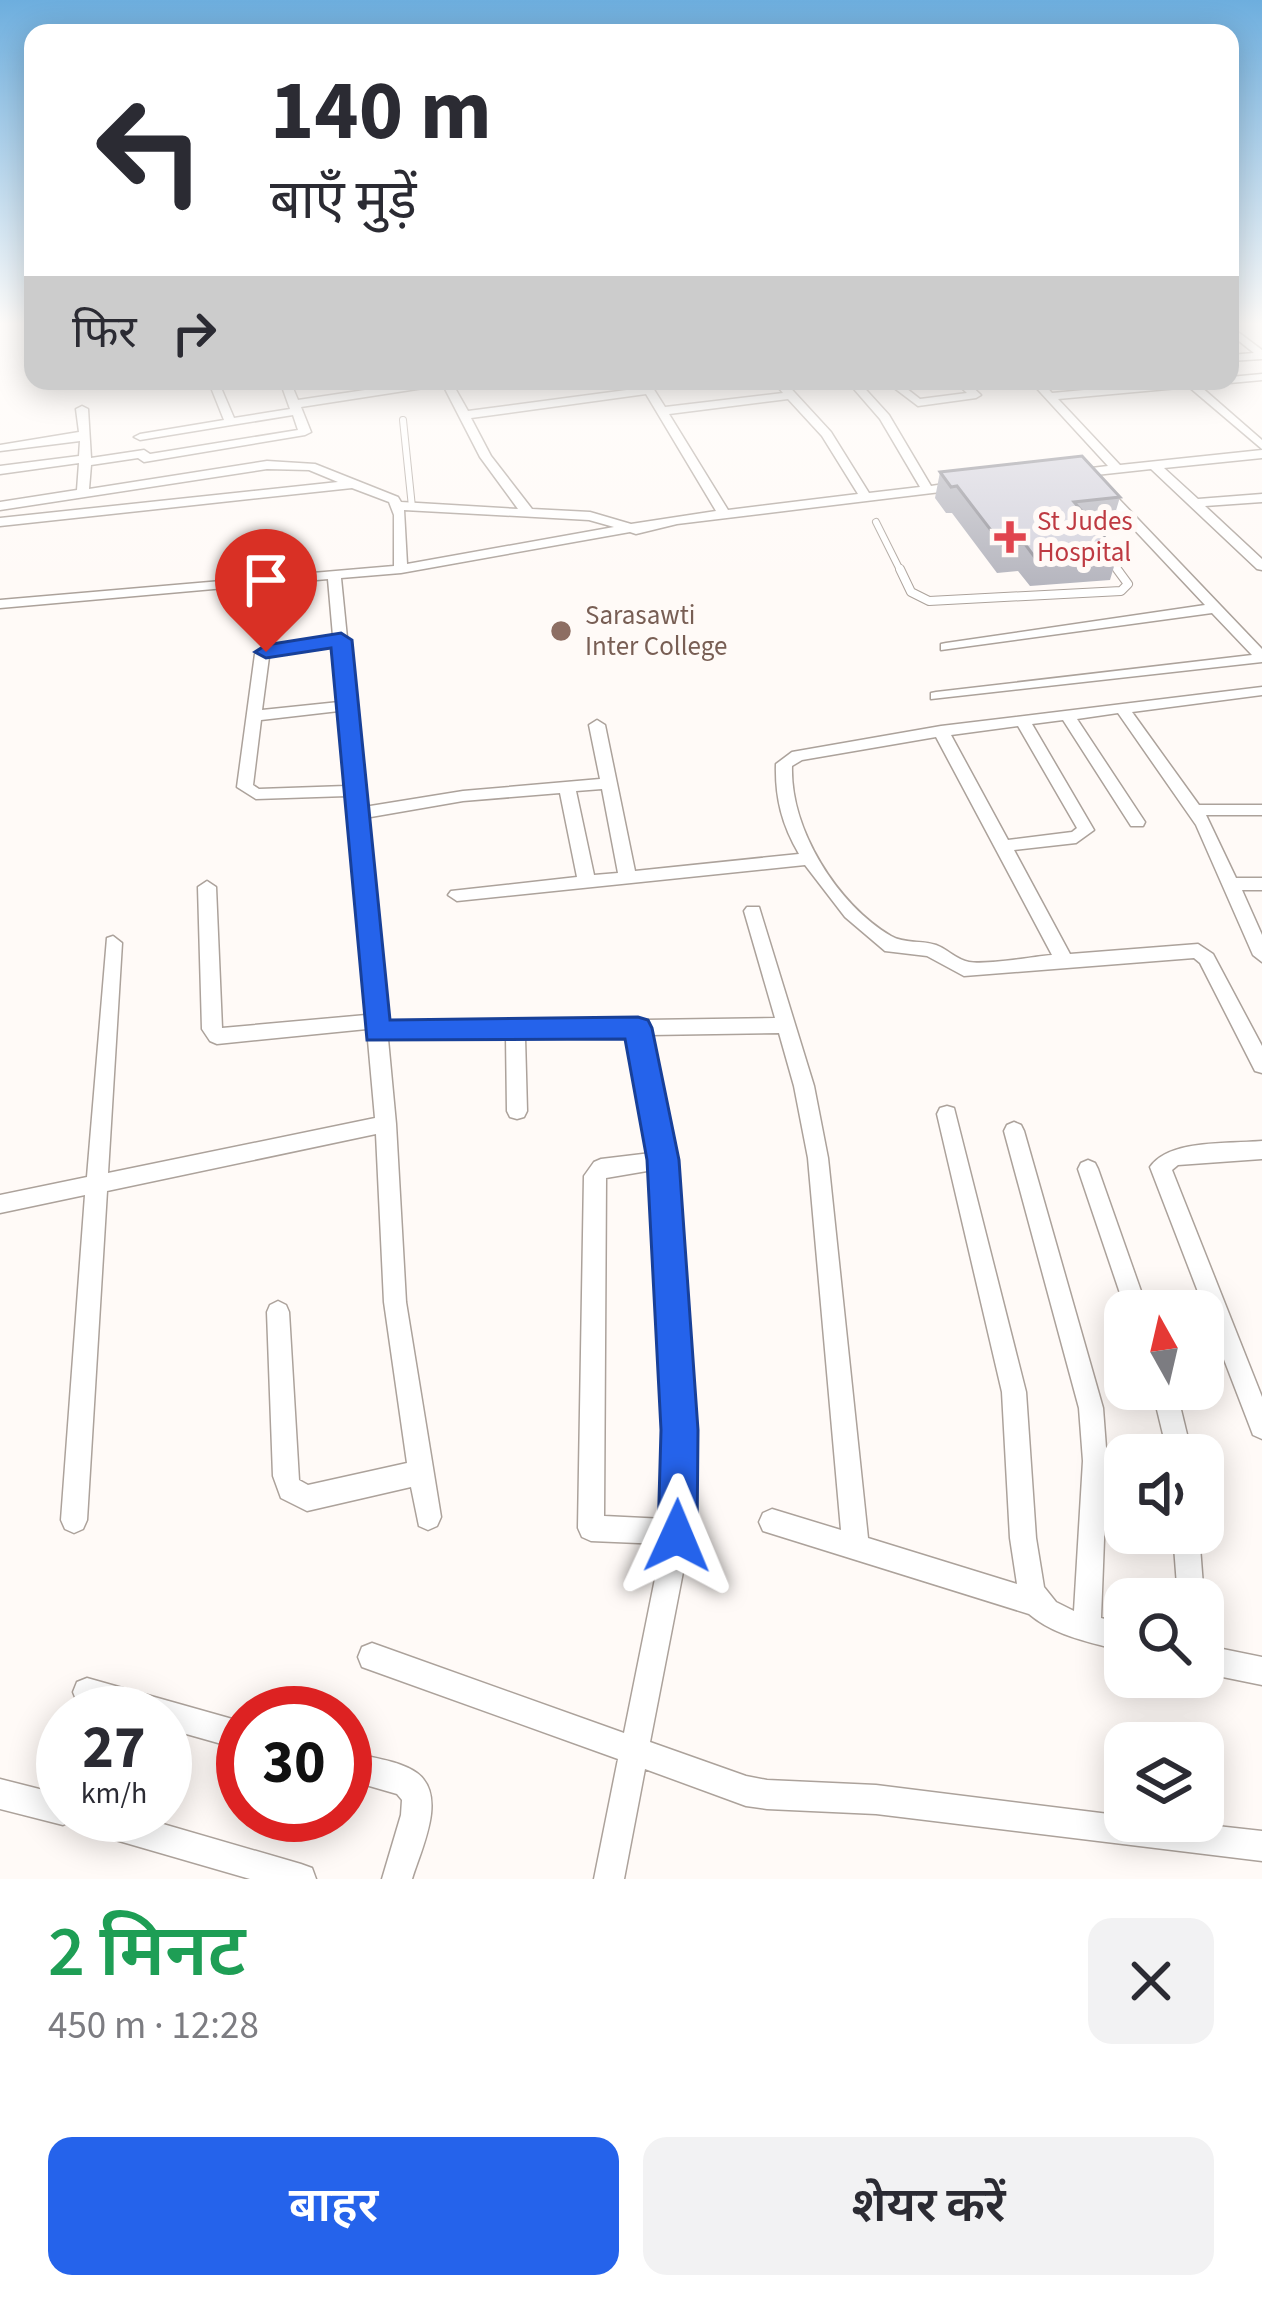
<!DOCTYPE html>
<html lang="hi">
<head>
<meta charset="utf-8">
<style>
	:root { --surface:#fff; --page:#f2f2f3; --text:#2b2b33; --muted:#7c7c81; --accent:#2563eb }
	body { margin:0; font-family:"Source Sans 3","Noto Sans Devanagari",sans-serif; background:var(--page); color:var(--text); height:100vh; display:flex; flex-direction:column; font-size:45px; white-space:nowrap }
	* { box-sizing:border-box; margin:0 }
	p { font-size:39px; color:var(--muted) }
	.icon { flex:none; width:66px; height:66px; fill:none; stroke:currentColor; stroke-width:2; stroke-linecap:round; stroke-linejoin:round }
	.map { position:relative; height:1879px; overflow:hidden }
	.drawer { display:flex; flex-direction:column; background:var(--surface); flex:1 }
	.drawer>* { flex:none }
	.top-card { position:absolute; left:24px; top:24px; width:1215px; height:366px; border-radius:24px; box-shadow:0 6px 30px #0003; background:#fff; color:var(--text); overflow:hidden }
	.needle { width:78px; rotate:352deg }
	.buttons { position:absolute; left:1104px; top:1290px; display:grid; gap:24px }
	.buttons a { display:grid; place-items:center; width:120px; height:120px; border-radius:24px; background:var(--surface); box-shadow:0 6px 30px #0003; font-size:60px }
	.speed { position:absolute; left:36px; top:1686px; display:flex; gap:24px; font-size:60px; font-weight:700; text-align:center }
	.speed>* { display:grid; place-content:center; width:156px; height:156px; border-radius:50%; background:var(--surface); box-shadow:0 6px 30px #0003; line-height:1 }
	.speed small { font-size:30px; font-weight:400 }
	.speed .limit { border:18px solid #d22; background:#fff; color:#111 }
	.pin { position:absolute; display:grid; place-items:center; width:102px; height:102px; color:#fff; margin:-123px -51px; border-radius:50% 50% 50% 0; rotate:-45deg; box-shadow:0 0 12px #0007 }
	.pin .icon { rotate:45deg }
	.me { position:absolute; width:132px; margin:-66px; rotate:1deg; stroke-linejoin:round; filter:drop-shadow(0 0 9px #0008) }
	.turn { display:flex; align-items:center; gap:42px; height:252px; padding:0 48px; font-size:54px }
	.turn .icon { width:156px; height:156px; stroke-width:2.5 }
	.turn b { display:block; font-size:84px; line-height:102px }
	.then { display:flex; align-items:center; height:114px; padding:0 48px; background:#0003; gap:24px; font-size:45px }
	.round { display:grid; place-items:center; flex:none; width:126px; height:126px; border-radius:24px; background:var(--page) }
	.headline { display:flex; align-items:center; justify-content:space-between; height:204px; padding:0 48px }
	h1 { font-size:72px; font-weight:600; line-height:90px; color:#1e9e55 }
	.primary-button { display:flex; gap:24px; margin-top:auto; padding:24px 48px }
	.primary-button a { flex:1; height:138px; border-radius:24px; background:var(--accent); color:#fff; font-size:48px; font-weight:600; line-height:138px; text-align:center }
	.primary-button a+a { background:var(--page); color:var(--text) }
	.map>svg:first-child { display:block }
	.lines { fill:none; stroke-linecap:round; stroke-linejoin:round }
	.service-far1-casing { stroke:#aca29b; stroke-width:8 }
	.service-casing { stroke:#aca29b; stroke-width:10 }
	.minor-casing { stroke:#aca29b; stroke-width:3 }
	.service-far1 { stroke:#fff; stroke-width:6 }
	.service { stroke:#fff; stroke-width:8 }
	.minor { fill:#fff; fill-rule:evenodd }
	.wall { fill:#b5b5be }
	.building { fill:#d3d2dd; stroke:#94939b; stroke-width:3 }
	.route { fill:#2563eb; stroke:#184099; stroke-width:3 }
	.health-dot { fill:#e0444e; stroke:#fffaf7; stroke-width:4.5 }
	.education-dot { fill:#8d6e63; stroke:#fffaf7; stroke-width:4.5 }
	.labels { text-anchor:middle; stroke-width:12; stroke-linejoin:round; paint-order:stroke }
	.far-health-label { font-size:27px; fill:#be3a42; stroke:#fffaf7; text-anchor:start }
	.far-education-label { font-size:27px; fill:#785e54; stroke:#fffaf7; text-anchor:start }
</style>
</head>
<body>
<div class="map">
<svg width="1262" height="1879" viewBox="0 0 1262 1879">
	<rect width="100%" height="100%" fill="#fffaf7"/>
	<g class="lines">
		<defs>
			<g id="service-far1">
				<polyline points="403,420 412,507"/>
				<polyline points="876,522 901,572"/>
				<polyline points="1108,556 1120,572"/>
			</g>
			<polyline id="service" points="900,569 911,592 929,601 1121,591 1128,584 1117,569"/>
			<g id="minor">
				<polygon points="1230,326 1262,350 1262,359 1230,361 1230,355 1254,353 1230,334"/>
				<polygon points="1262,374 1262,380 1230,383 1225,381 1230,381 1230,377"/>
				<path d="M280,381H290L298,400L425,381H451L468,411L649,387L653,388L665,407L783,393L773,381H784L831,432L869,493L920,487L880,419L847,381H858L889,415L931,486L957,482L963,486L957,490L677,524L636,534L630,532L401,573L341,578L364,807L463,791L600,779L589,725L597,720L605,725L635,871L799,854C782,825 775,798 776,764L792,752L941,726L1262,687V695L1132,712L1199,805H1262V815H1206L1236,878H1262V890H1242L1262,935V962L1253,955L1196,825L1118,713L1077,719L1145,822L1143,826H1131L1063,720L1032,724L1094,830L1076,843L1014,850L1070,954L1198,944L1213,954L1262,1046V1073L1255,1071L1200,963L1194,958L964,976L927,956L885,951L845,917L805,865L457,901L448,895L451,891L577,877L560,793L463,801L365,818L386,1024L775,1018L744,911L747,907H759L814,1086L828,1158L868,1538L1017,1584L1010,1538L1002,1392L937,1114L940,1108L947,1106L954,1108L1026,1392L1036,1538L1044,1587L1056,1602L1074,1611L1083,1461L1079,1408L1004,1131L1007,1125L1014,1122L1021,1125L1024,1131L1103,1408L1107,1461L1101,1618L1125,1624V1652C1092,1642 1056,1637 1029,1614L763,1531L759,1522L763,1513L772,1509L841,1530L808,1158L794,1086L779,1033L649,1035L673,1160L691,1429L690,1536L650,1742L746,1776L767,1780L876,1785L1125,1816V1821H1172L1262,1831V1861L876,1814L767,1809L746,1806L645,1769L624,1879H594L618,1759L362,1667L358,1657L362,1647L372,1643L624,1733L662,1544L591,1541L582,1537L578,1528L584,1176L594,1162L601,1159L651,1153L630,1035L525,1037L527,1111L524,1117L517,1119L510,1117L507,1111L506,1037L388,1039L396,1124L406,1302L441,1517L437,1526L428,1530L419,1526L411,1487L307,1511L281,1498L273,1476L267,1312L270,1305L278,1301L286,1305L289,1312L299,1480L308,1485L407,1463L384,1302L376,1134L107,1191L87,1520L83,1529L74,1533L65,1529L61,1520L85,1195L0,1213V1195L87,1177L107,938L113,936L122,943L108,1173L375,1118L367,1029L217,1044L210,1041L202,1029L198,887L207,881L216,887L222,1028L366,1015L347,796L256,799L237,787L255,654L262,650L333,636L328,579L0,608V600L394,566V515L389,502L352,488L0,526V518L338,482L309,470L267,469L0,510V502L77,490L79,463L0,474V466L79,456L80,441L0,451V445L79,432L76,409L82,406L88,409L91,458L144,450L150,454L298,430L293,415L140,440L134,437L140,434L224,420L212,390L217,387L222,390L234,418L290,409ZM443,385L480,457L518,509L401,502L398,497L315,464L267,461L89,489L91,465L138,458L144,462L305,435L311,432L301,407ZM646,394L716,511L631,524L590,512L532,509L491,456L471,418ZM788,399L822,436L858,494L728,510L669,414ZM404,510L589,520L614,527L407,564ZM333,645L339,702L262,710L269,657ZM339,711L346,786L259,789L253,785L261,720ZM1018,726L1077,828L1072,832L1008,840L951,735ZM936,737L1052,955C1030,957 989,965 969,962C957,960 947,949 936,945C922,940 904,944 891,936C837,904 790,829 792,766L802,760ZM602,789L618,873L594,875L576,791ZM653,1170L667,1429L665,1519L604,1516L606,1178Z"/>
				<polygon points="885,381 897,381 920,399 967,393 954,381 966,381 981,395 976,398 918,406"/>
				<polygon points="1030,381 1041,381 1052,393 1180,381 1220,381 1200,386 1262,440 1262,449 1189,387 1058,399 1120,465 1262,450 1262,458 1164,468 1198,499 1262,494 1262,502 1205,506 1262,559 1262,570 1257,569 1151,469 1096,475 1262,649 1262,662 931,699 931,693 936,692 1252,655 1212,613 941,650 941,644 946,643 1205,605 1083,475 1083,469 1108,466"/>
				<path d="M1262,1141V1159L1178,1165L1172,1170L1262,1397V1439L1253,1435L1250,1427L1150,1167C1169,1139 1229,1144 1262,1141Z"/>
				<polygon points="1088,1160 1095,1163 1098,1169 1148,1311 1126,1311 1078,1169 1081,1163"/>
				<polygon points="1152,1389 1176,1389 1192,1455 1168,1455"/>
				<polygon points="1173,1533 1199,1533 1204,1599 1203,1602 1203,1599 1178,1599"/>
				<polygon points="1203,1645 1262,1657 1262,1685 1203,1673"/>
				<polygon points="87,1678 243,1722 243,1750 165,1728 165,1713 112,1713 77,1702 73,1692 77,1682"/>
				<path d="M345,1751C367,1757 399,1760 417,1773C448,1796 421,1849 412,1879H382L401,1815L402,1800L397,1794L345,1779Z"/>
				<polygon points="0,1779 63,1795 63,1815 132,1815 301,1864 312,1868 316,1879 250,1879 81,1830 69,1822 63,1825 0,1809"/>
			</g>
		</defs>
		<use href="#service-far1" class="service-far1-casing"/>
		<use href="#service" class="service-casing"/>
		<use href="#minor" class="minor-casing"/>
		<use href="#service-far1" class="service-far1"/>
		<use href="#service" class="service"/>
		<use href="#minor" class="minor"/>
	</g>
	<polygon class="wall" points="940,472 1120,497 1112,524 1094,526 1118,553 1110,580 1030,586 1018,571 997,573 952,513 946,513 935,498"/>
	<polygon class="building" points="1082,456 1120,497 1074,502 1118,553 1036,559 1025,544 1003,546 957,486 951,487 940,472"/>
	<linearGradient id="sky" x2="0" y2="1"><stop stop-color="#6daede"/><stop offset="0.55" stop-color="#fffdfb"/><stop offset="1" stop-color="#fffdfb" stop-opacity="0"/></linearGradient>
	<rect width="1262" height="588" fill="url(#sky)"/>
	<polygon class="route" points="341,633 352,640 390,1020 638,1017 648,1020 652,1028 679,1160 698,1430 697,1536 691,1550 677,1555 663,1550 658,1536 661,1430 647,1160 625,1039 367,1040 331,648 266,658 255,652 266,645"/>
	<path class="health-dot" d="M1004 519h12v12h12v12h-12v12h-12v-12h-12v-12h12z"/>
	<circle class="education-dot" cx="561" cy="631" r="12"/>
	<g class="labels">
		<g class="far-health-label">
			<text x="1037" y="530">St Judes<tspan x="1037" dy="31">Hospital</tspan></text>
		</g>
		<g class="far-education-label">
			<text x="585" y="624">Sarasawti<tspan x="585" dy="31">Inter College</tspan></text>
		</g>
	</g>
</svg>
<div class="buttons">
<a><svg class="needle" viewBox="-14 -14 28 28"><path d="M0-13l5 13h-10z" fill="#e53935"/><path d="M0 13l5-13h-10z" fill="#7c7c81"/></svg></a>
<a><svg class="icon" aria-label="sound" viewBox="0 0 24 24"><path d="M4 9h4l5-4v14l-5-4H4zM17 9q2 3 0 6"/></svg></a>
<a><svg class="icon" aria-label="search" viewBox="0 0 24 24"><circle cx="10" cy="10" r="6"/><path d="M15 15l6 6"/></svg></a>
<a><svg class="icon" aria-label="layers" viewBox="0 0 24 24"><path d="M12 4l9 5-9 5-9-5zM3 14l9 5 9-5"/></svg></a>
</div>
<div class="speed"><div>27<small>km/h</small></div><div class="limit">30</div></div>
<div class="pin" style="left:266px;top:652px;background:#d93025"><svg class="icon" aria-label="arrive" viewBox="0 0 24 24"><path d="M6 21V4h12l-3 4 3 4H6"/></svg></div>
<svg class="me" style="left:677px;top:1536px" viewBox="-20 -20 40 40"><path d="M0-17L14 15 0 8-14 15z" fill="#2563eb" stroke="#fff" stroke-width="4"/></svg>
<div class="top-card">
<div class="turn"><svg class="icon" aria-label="left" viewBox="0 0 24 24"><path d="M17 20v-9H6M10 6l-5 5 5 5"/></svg><div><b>140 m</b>बाएँ मुड़ें</div></div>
<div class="then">फिर<svg class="icon" aria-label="right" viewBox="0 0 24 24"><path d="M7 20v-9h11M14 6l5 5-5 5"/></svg></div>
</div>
</div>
<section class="drawer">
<div class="headline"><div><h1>2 मिनट</h1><p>450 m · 12:28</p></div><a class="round"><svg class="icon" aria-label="close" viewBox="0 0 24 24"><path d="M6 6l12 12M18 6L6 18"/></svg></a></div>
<div class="primary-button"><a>बाहर</a><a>शेयर करें</a></div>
</section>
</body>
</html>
